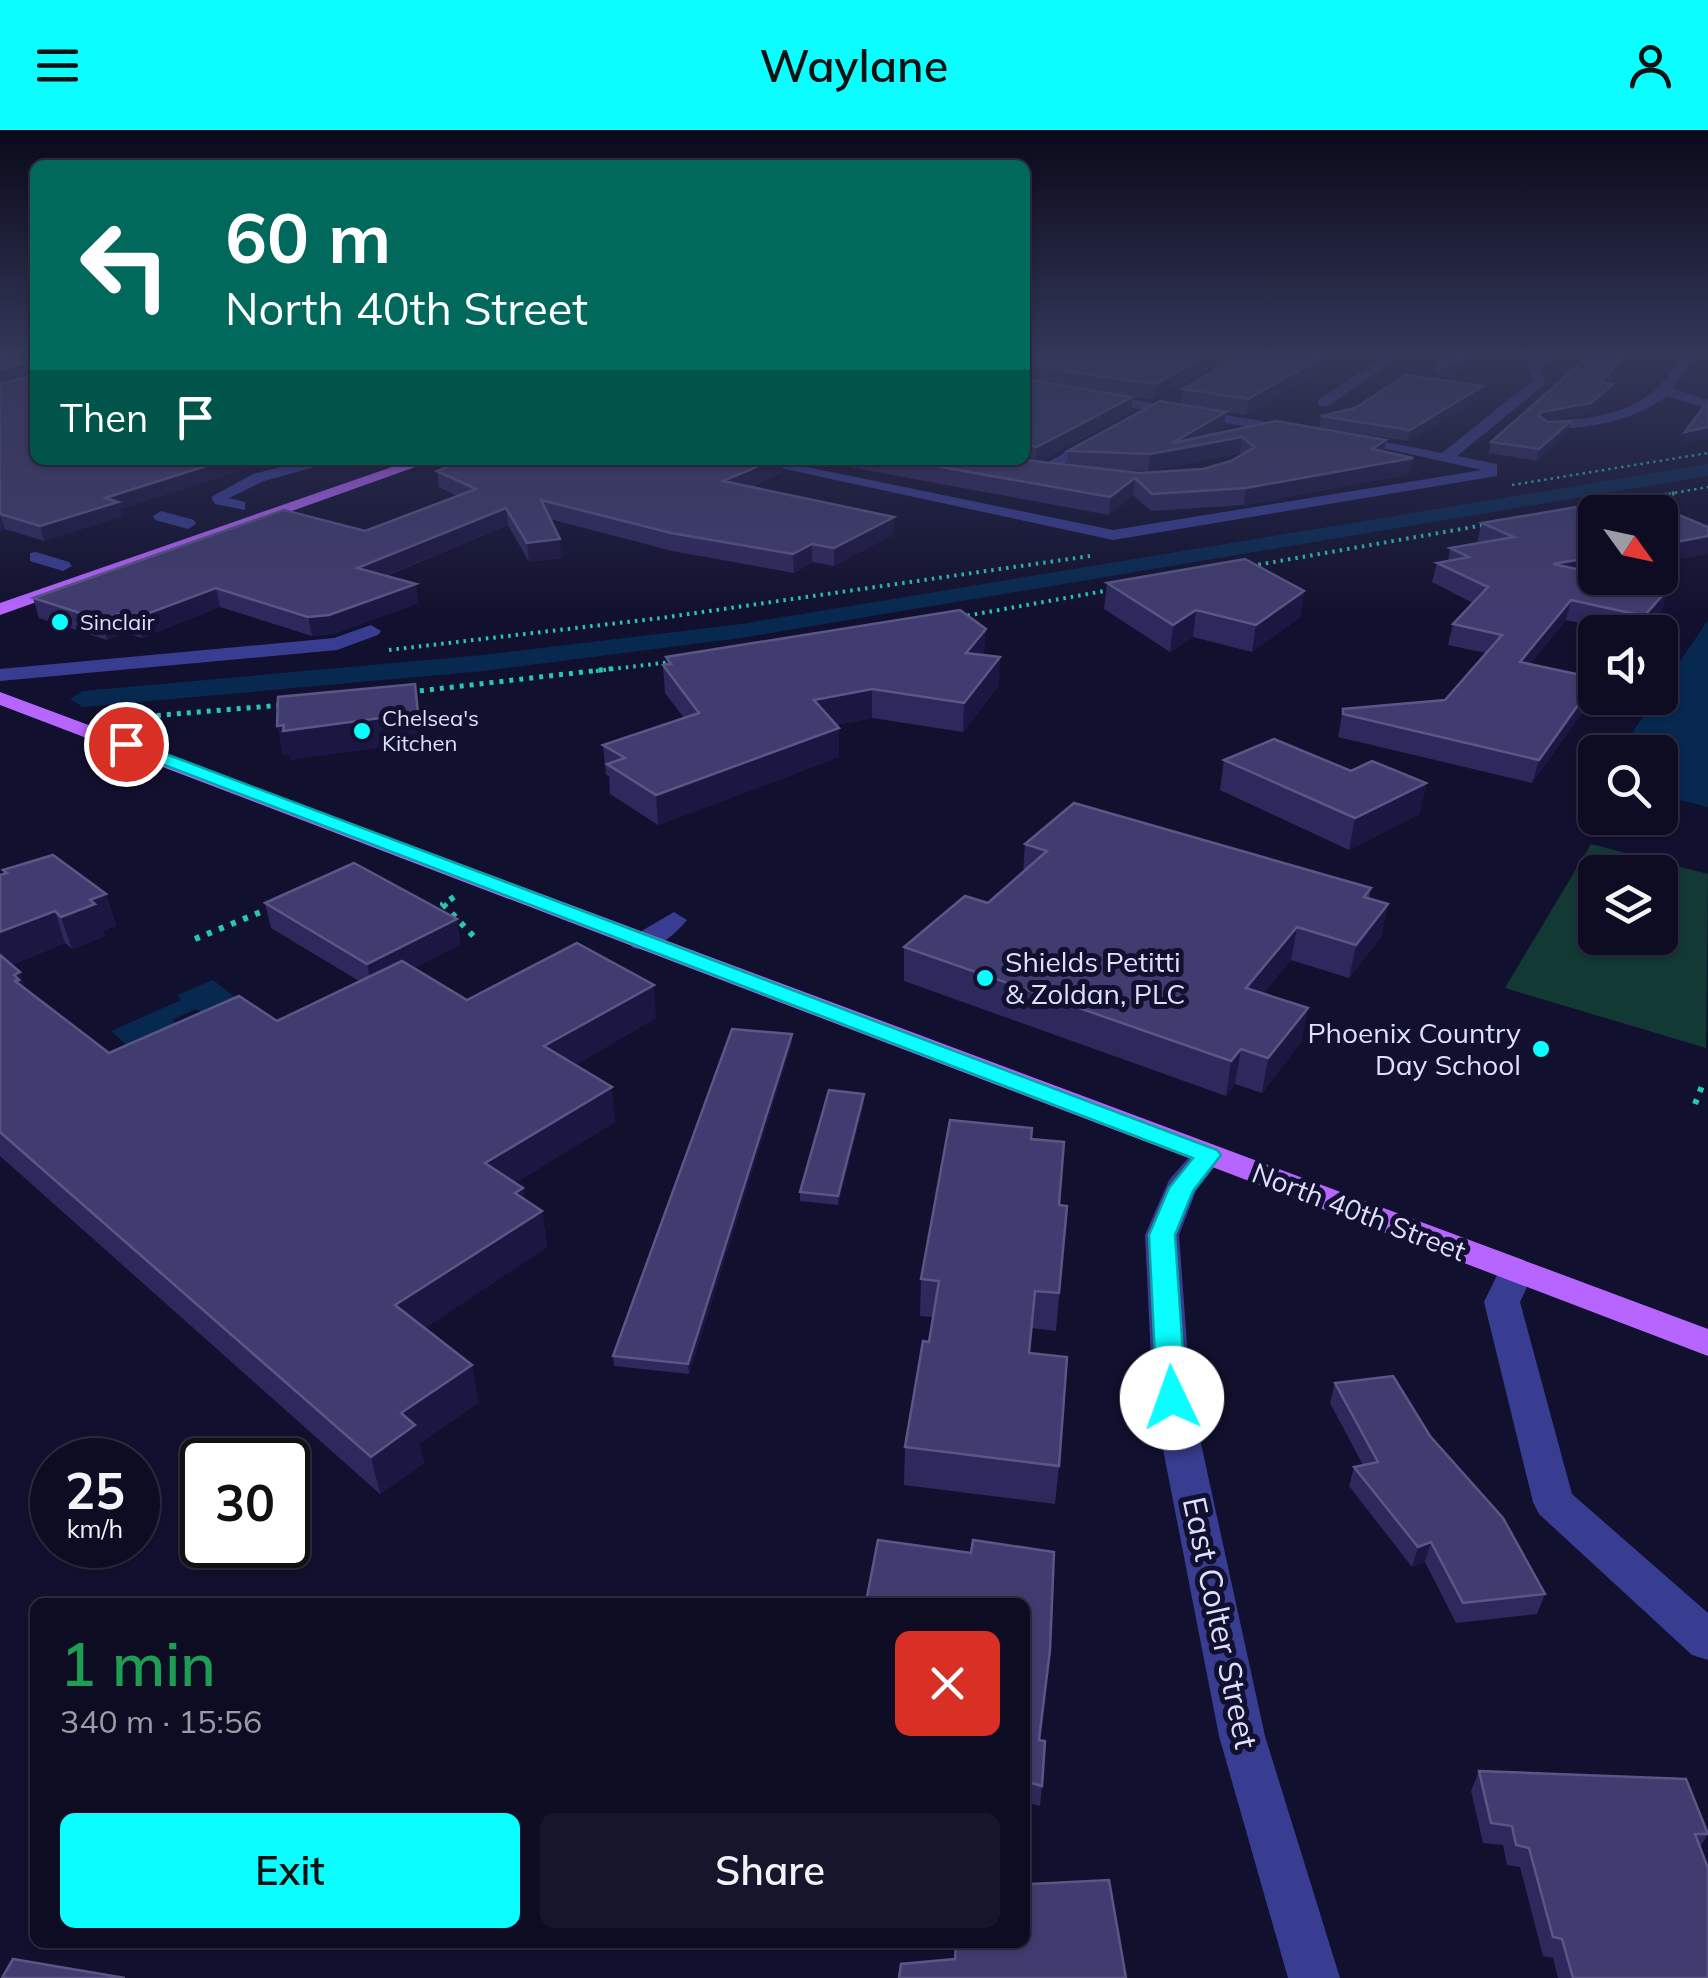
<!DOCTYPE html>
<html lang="en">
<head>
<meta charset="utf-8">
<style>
	:root { --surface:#0e0c23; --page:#17152b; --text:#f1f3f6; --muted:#9b9ba6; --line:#2e2c41; --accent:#0afeff }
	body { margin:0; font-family:Mulish,sans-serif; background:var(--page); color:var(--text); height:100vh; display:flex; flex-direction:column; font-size:38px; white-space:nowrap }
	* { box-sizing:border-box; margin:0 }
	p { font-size:32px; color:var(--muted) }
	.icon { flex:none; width:55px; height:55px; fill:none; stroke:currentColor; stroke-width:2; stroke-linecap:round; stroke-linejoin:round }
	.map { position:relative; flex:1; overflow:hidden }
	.drawer { position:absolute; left:30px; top:1468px; width:1000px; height:350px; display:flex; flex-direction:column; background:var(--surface); border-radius:15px; box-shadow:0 2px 8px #0004,0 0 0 2px var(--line) }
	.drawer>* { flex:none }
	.top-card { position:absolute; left:30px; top:30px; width:1000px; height:305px; border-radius:15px; box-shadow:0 2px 8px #0004,0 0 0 2px var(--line); background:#00695c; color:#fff; overflow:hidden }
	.needle { width:65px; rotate:123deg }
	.buttons { position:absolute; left:1578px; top:365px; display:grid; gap:20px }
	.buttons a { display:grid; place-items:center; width:100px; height:100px; border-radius:15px; background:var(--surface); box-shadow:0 2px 8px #0004,0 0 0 2px var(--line); font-size:50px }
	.speed { position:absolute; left:30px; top:1308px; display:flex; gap:20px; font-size:50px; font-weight:700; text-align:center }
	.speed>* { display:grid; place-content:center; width:130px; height:130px; border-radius:50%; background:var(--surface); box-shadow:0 2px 8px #0004,0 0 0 2px var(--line); line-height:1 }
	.speed small { font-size:25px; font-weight:400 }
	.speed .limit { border:5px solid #111; border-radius:15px; background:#fff; color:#111 }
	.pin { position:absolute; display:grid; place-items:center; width:85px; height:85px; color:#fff; margin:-42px; border:5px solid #fff; border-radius:50%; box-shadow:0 2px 10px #0007 }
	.me { position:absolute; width:110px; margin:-55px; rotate:357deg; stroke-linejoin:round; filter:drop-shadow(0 0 8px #0008) }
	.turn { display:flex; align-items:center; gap:35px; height:210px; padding:0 30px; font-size:45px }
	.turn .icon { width:130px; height:130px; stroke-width:2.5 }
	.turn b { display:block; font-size:70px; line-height:85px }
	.then { display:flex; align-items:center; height:95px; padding:0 30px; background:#0003; gap:20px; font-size:38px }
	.round { display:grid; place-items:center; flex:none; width:105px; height:105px; border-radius:15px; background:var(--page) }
	.overview { display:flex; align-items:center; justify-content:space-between; height:170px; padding:0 30px }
	h1 { font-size:60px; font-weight:600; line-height:75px; color:#1e9e55 }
	.primary-button { display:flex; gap:20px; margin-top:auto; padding:20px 30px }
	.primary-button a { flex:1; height:115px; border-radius:15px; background:var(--accent); color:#111; font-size:40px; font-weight:600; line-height:115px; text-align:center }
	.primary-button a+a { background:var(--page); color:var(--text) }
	header { display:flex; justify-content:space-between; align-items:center; height:130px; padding:0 30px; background:var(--accent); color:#111; font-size:45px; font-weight:600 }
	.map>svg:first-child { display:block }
	.green { fill:#133934; fill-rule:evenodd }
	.water { fill:#072950 }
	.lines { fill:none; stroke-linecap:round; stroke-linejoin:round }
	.canal { fill:#072950; fill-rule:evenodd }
	.path-far3 { stroke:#28c8af; stroke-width:2.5; stroke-dasharray:2.5 4; stroke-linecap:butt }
	.path-far2 { stroke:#28c8af; stroke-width:4; stroke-dasharray:2.5 5; stroke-linecap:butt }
	.path-far1 { stroke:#28c8af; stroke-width:5; stroke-dasharray:4 6; stroke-linecap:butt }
	.path { stroke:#28c8af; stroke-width:6; stroke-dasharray:5 8; stroke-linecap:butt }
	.minor { fill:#383d91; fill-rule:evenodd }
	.major { fill:#b665ff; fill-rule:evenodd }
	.wall { fill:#2e295d; fill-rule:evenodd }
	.shaded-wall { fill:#1b1743 }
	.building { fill:#413c6f; stroke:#5a5685; stroke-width:2.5 }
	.route { fill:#0afeff; stroke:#06a5a6; stroke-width:2.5 }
	.poi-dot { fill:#0afeff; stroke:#12102f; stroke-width:4 }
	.labels { text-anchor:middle; stroke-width:10; stroke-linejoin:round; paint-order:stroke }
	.far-poi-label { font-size:22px; fill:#dedeff; stroke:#12102f; text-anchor:start }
	.poi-label { font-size:28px; fill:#dedeff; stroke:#12102f; text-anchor:start }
	.street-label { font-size:28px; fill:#dedeff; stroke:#12102f }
	.near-street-label { font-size:32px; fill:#dedeff; stroke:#12102f }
</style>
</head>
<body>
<header><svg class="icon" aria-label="menu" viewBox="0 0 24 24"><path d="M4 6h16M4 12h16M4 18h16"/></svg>Waylane<svg class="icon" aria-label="person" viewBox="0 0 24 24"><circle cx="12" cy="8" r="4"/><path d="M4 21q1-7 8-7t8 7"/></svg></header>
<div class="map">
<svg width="1708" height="1848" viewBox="0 0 1708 1848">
	<rect width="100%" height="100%" fill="#12102f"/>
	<path class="green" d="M1591,714L1708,744L1706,918L1505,858ZM1595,742H1660V808H1595Z"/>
	<g class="water">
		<polygon points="1708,490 1708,677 1660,665 1660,622 1619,622 1656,568 1660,568 1660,561"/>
		<polygon points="213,850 244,874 210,889 196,879 172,890 178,895 129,917 111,901 181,870 177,865"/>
	</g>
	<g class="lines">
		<polygon class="canal" points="1708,334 1708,346 741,508 483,541 83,577 70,569 83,561 483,525 741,494"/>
		<g class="path-far3">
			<polyline points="1512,355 1708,323"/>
			<polyline points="1662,365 1708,357"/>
		</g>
		<g class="path-far2">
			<polyline points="1635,370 1676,363"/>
			<polyline points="1251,436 1490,394"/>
			<polyline points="960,487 1110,460"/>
			<polyline points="389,520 661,488 1090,426"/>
			<polyline points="596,541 671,532"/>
		</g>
		<g class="path-far1">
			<polyline points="410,562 618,538"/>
			<polyline points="127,588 283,575"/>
		</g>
		<g class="path">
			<polyline points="454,767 443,774 478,811"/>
			<polyline points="195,809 273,777"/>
			<polyline points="1695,974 1702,956 1708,958"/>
		</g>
		<g class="minor">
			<polygon points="1387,225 1402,225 1328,276 1318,276 1318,270"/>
			<polygon points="1540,225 1554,225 1541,238 1545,254 1457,326 1497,334 1497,346 1113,410 743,330 773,330 1113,400 1482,340 1342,309 1349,305 1442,323 1533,250 1527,237"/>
			<path d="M1683,225H1696L1673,259L1708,270V279L1667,266C1631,293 1590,297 1547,300L1540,296L1547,292C1609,287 1649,282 1683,225Z"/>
			<polygon points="1025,252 1298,297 1305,301 1298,305 1025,260"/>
			<polygon points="1099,303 1111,306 1045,345 1031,342"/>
			<polygon points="309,330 340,330 264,351 229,368 245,372 245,380 215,374 211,367 253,344"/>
			<polygon points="161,381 194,390 196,394 188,399 155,390 153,386"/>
			<polygon points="36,422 69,432 72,436 63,441 30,431 30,423"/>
			<polygon points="371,495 381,501 378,505 337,520 0,551 0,539 334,508"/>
			<path d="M674,782L687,790C675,805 654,823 633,818L629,812L633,806Z"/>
			<polygon points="1208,1015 1219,1018 1224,1025 1196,1061 1179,1105 1191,1268 1265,1606 1340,1848 1288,1848 1219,1606 1153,1268 1145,1105 1169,1050 1197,1018"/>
			<polygon points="1516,1130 1529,1133 1534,1142 1520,1172 1572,1364 1708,1483 1708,1530 1692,1525 1539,1384 1533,1372 1484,1172 1503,1133"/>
		</g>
		<g class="major">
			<polygon points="412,330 435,330 0,485 0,473"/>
			<polygon points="0,562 1708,1199 1708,1226 0,575"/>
		</g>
	</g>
	<g class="wall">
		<polygon points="0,225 35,225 35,330 272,330 120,379 122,386 44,411 5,399 0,401 0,254 32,246 33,244 0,253"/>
		<path d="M1025,225H1085L1081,227L1233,225L1153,269L1074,257L1131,282L1039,332L1067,335L1068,321L1224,298L1213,304L1384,321L1410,344L1244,375L1151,381L1133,365L1109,385L812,330H1025ZM1240,323L1242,325L1231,331L1203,339L1139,343L1102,339L1148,341Z"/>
		<polygon points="1242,225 1349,225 1246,285 1181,274 1183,259"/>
		<polygon points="1496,225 1438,249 1432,237 1434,227"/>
		<polygon points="1607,253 1613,254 1610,264 1588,284 1546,291 1568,302 1537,331 1489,323 1491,312"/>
		<polygon points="1483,256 1481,267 1408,311 1319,297 1321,286"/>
		<polygon points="445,330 782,330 783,342 750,357 894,404 834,436 812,432 794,443 672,421 550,389 562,428 529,432 508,395 386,446 419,473 333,504 312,506 220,477 142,508 126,503 107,510 39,488 33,468 365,401 457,366 439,357 437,341 446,337"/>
		<polygon points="1660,382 1595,448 1663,478 1642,502 1622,502 1566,490 1530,534 1591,570 1532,653 1338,607 1343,579 1445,570 1486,523 1448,515 1453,494 1473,473 1432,452 1437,433 1448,431 1450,418 1480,413 1477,412 1482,393"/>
		<polygon points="1107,453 1304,461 1300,487 1252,522 1193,507 1170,522 1104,479"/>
		<polygon points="666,527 999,555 963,602 872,588 836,595 839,598 839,627 658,695 610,664 609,646 606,645 603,615 684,588 665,563 663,535 667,535"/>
		<polygon points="1224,630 1351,641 1426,653 1419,684 1349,720 1220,660"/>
		<polygon points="1025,714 1371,758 1369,769 1388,774 1381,807 1349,848 1291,830 1263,863 1308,878 1301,912 1262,963 1235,954 1226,966 904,851 904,817 988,773 1023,743"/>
		<polygon points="3,740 106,764 116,796 103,801 105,806 72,819 65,813 11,835 26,859 109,923 277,891 359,851 271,798 265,773 461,814 414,838 467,870 656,888 575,935 615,992 515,1053 525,1069 542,1081 547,1117 425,1198 479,1272 419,1314 424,1333 380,1364 0,1026 0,745 4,744"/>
		<polygon points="792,904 792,913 689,1244 614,1236 613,1226"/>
		<polygon points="864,964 864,973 838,1075 800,1071 800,1062"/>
		<polygon points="1031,1009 1059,1075 1067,1076 1056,1201 1032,1198 1029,1223 1059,1336 1055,1374 904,1355 905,1317 933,1187 920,1186 921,1149"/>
		<polygon points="1335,1253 1430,1306 1545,1464 1537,1484 1456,1493 1425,1432 1412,1437 1349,1356 1354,1337 1363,1335 1330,1273"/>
		<polygon points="1025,1472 1039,1610 1042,1656 1040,1676 1025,1672"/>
		<polygon points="1479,1641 1708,1704 1700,1717 1708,1848 1558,1848 1553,1828 1543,1826 1520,1737 1507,1735 1503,1715 1483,1713 1471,1661"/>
	</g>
	<g class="shaded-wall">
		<polygon points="1209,225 1233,225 1153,269 1155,254"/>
		<polygon points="1326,225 1349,225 1246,285 1248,269"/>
		<polygon points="1473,225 1496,225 1438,249 1440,238"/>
		<polygon points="1626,225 1632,225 1598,262 1601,252"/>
		<polygon points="31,231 34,243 0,253 0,240"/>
		<polygon points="1613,254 1610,264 1588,284 1538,293 1541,282"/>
		<polygon points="1483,256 1481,267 1408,311 1410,300"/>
		<polygon points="1132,267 1131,282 1036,333 1037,317"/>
		<polygon points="1226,282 1224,298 1191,317 1242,307 1240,323 1148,341 1150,324"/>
		<polygon points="1571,291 1568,302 1537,331 1539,319"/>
		<polygon points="1708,297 1708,307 1682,313 1685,302"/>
		<polygon points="1386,310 1384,326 1372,319"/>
		<polygon points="1413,328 1410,344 1244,375 1246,358"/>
		<polygon points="225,330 272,330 120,379 122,386 44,411 40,396 105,368"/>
		<polygon points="773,330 782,330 783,342 724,368 723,351"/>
		<polygon points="1135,348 1133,365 1109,385 1110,367"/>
		<polygon points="506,378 508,395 360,456 357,438"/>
		<polygon points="0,384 5,399 0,401"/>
		<polygon points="894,387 894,404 834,436 834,418"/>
		<polygon points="1708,406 1708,424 1660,433 1660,415"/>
		<polygon points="560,409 562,428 529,432 527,413"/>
		<polygon points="812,414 812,432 794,443 793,424"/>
		<polygon points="1595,427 1595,445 1553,434"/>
		<polygon points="416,454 419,473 333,504 312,506 308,487"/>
		<polygon points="216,458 220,477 142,508 136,488"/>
		<polygon points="1669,458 1663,478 1642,502 1639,502 1644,486"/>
		<polygon points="1304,461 1300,487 1252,522 1256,495"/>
		<polygon points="1571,470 1566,490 1515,554 1520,532"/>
		<polygon points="1196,480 1193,507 1170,522 1173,495"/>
		<polygon points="121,483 126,503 107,510 102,490"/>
		<polygon points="986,499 984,526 966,523"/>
		<polygon points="1000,527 999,555 963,602 964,573"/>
		<polygon points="1595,551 1591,570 1532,653 1539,630"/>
		<polygon points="415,554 422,612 290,630 289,625 283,625 277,596"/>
		<polygon points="872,559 872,588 814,599 814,570"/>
		<polygon points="839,598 839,627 658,695 656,665"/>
		<polygon points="1426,653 1419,684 1349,720 1355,688"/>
		<polygon points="106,764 116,796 103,801 105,806 72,819 61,787 90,770"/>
		<polygon points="1388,774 1381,807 1349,848 1356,815"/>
		<polygon points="55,781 65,813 0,839 0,802"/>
		<polygon points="457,789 461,814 372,859 367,834"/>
		<polygon points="1297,797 1291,830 1240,892 1246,858"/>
		<polygon points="20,842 31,876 27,885 14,845"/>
		<polygon points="654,855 656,888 549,950 544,916"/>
		<polygon points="1308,878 1301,912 1262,963 1268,928"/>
		<polygon points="792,904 792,913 689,1244 688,1234"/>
		<polygon points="1241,919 1235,954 1226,966 1231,931"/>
		<polygon points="612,957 615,992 491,1068 485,1033"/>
		<polygon points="864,964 864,973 838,1075 838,1066"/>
		<polygon points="523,1058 528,1090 542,1081 547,1117 404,1212 395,1175 515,1063"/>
		<polygon points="472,1235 479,1272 419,1314 424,1333 380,1364 371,1327 401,1283"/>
		<polygon points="1431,1412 1425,1432 1412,1437 1418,1417"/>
	</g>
	<g class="building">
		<polygon points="0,225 35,225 35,234 31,231 0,240"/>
		<polygon points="1025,225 1074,225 1087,227 1090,225 1209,225 1155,254 1025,235"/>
		<polygon points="1242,225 1326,225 1248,269 1183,259"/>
		<polygon points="1436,225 1473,225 1440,238 1434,227"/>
		<polygon points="1590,225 1626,225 1601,252 1613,254 1591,273 1541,282 1539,286 1548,292 1571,291 1539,319 1491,312"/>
		<polygon points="35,236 35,330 225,330 105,368 118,372 40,396 0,384 0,254 32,246"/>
		<polygon points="1406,245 1483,256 1410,300 1321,286 1355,278"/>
		<polygon points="1025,247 1025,249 1132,267 1037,317 1025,315"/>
		<polygon points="1160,271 1226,282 1172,313 1276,291 1386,310 1372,319 1413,328 1246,358 1152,364 1135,348 1110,367 902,330 1025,330 1139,343 1203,339 1231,331 1255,317 1242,307 1150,324 1068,321"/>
		<polygon points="1708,271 1708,297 1685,302"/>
		<polygon points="448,330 773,330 723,351 894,387 834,418 812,414 793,424 671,403 541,370 560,409 527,413 506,378 357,438 416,454 329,485 308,487 216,458 136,488 121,483 102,490 33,468 284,380 365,401 476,359 437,341 457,333"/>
		<polygon points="1636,367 1708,397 1708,406 1660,415 1660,382 1595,382 1595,427 1553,434 1595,443 1595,448 1618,448 1669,458 1644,486 1571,470 1520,532 1595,548 1595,551 1539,630 1343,584 1343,579 1445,570 1502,505 1453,494 1488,457 1437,433 1469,427 1450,418 1514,407 1482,393"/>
		<polygon points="1245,429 1304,461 1256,495 1196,480 1173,495 1107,453"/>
		<polygon points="960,480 986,499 966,523 1000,527 964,573 872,559 814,570 839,598 656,665 607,634 625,628 603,615 699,583 663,535 671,534 666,527"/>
		<polygon points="415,554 418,583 283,601 284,595 277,596 278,567"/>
		<polygon points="1274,609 1351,641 1372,631 1426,653 1355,688 1224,630"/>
		<polygon points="1074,673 1371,758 1364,767 1388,774 1356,815 1297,797 1246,858 1308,878 1268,928 1241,919 1231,931 904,817 965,766 988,773 997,765 1047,721 1025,714"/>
		<polygon points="53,725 106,764 90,770 95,774 61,787 55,781 0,802 0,745 7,743 3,740"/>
		<polygon points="354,733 457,789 367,834 265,773"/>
		<polygon points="577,813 654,855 544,916 612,957 485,1033 523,1058 515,1063 542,1081 395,1175 472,1235 401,1283 415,1295 371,1327 0,1002 0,825 20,842 14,845 19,850 15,851 109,923 239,866 277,891 402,831 467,870"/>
		<polygon points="732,899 792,904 688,1234 613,1226"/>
		<polygon points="829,960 864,964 838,1066 800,1062"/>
		<polygon points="950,990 1032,998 1031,1009 1064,1012 1059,1075 1067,1076 1059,1163 1035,1161 1029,1223 1067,1227 1059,1336 905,1317 923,1211 929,1212 939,1151 921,1149"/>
		<polygon points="1393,1246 1430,1306 1503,1388 1545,1464 1463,1473 1431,1412 1418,1417 1354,1337 1378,1332 1335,1253"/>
		<polygon points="878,1410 971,1423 973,1410 1054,1422 1050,1520 1039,1610 1045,1611 1042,1656 1025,1651 1025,1472 866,1472"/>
		<polygon points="1479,1641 1686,1649 1708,1704 1695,1704 1708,1738 1708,1848 1573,1848 1562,1809 1553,1807 1529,1718 1516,1715 1512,1696 1491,1693"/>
		<polygon points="1028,1745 1031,1754 1109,1750 1126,1848 899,1848 901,1834 955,1829 956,1812 1025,1812 1025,1746"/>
		<polygon points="13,1829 125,1848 2,1848"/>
	</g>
	<linearGradient id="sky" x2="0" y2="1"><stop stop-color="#0a091a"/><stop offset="0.46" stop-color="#333758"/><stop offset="1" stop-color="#333758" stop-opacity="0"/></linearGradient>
	<rect width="1708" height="484" fill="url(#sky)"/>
	<polygon class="route" points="126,609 1217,1020 1221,1025 1193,1061 1175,1105 1186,1268 1182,1276 1172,1279 1161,1276 1157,1268 1149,1105 1169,1058 1193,1028 120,618 118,614"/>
	<g class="poi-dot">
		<circle cx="60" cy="492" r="10"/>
		<circle cx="362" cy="601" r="10"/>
		<circle cx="985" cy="848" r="10"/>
		<circle cx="1541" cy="919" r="10"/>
	</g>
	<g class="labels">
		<g class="far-poi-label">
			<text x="80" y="500">Sinclair</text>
			<text x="382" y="596">Chelsea's<tspan x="382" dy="25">Kitchen</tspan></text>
		</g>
		<g class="poi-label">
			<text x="1005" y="842">Shields Petitti<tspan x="1005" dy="32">&amp; Zoldan, PLC</tspan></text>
			<text x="1521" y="913" text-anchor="end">Phoenix Country<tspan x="1521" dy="32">Day School</tspan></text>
		</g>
		<g class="street-label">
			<text transform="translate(1359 1082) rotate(21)" y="10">North 40th Street</text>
		</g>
		<g class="near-street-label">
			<text transform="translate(1220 1493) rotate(78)" y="11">East Colter Street</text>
		</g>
	</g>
</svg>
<div class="buttons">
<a><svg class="needle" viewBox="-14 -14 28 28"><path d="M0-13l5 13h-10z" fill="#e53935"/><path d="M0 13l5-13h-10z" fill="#9b9ba6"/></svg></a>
<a><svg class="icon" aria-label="sound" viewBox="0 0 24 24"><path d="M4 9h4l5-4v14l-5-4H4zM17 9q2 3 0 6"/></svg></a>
<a><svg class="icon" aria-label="search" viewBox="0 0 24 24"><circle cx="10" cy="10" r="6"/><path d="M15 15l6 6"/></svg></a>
<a><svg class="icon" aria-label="layers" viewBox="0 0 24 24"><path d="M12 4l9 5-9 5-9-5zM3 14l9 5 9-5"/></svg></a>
</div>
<div class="speed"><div>25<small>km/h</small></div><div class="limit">30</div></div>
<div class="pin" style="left:126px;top:614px;background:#d93025"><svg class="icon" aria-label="arrive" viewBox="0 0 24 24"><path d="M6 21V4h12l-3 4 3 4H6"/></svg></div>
<svg class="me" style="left:1172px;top:1268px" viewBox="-20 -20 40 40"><circle r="19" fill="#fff"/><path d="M0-13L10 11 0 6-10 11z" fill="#0afeff"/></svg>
<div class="top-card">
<div class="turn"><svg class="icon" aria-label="left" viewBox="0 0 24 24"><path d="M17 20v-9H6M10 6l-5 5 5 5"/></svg><div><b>60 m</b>North 40th Street</div></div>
<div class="then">Then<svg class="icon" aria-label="arrive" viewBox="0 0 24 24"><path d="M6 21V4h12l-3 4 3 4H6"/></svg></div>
</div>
<section class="drawer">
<div class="overview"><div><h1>1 min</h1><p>340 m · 15:56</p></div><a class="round" style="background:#d93025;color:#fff"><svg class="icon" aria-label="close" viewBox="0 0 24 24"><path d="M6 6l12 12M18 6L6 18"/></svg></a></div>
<div class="primary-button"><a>Exit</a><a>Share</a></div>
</section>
</div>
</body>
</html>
